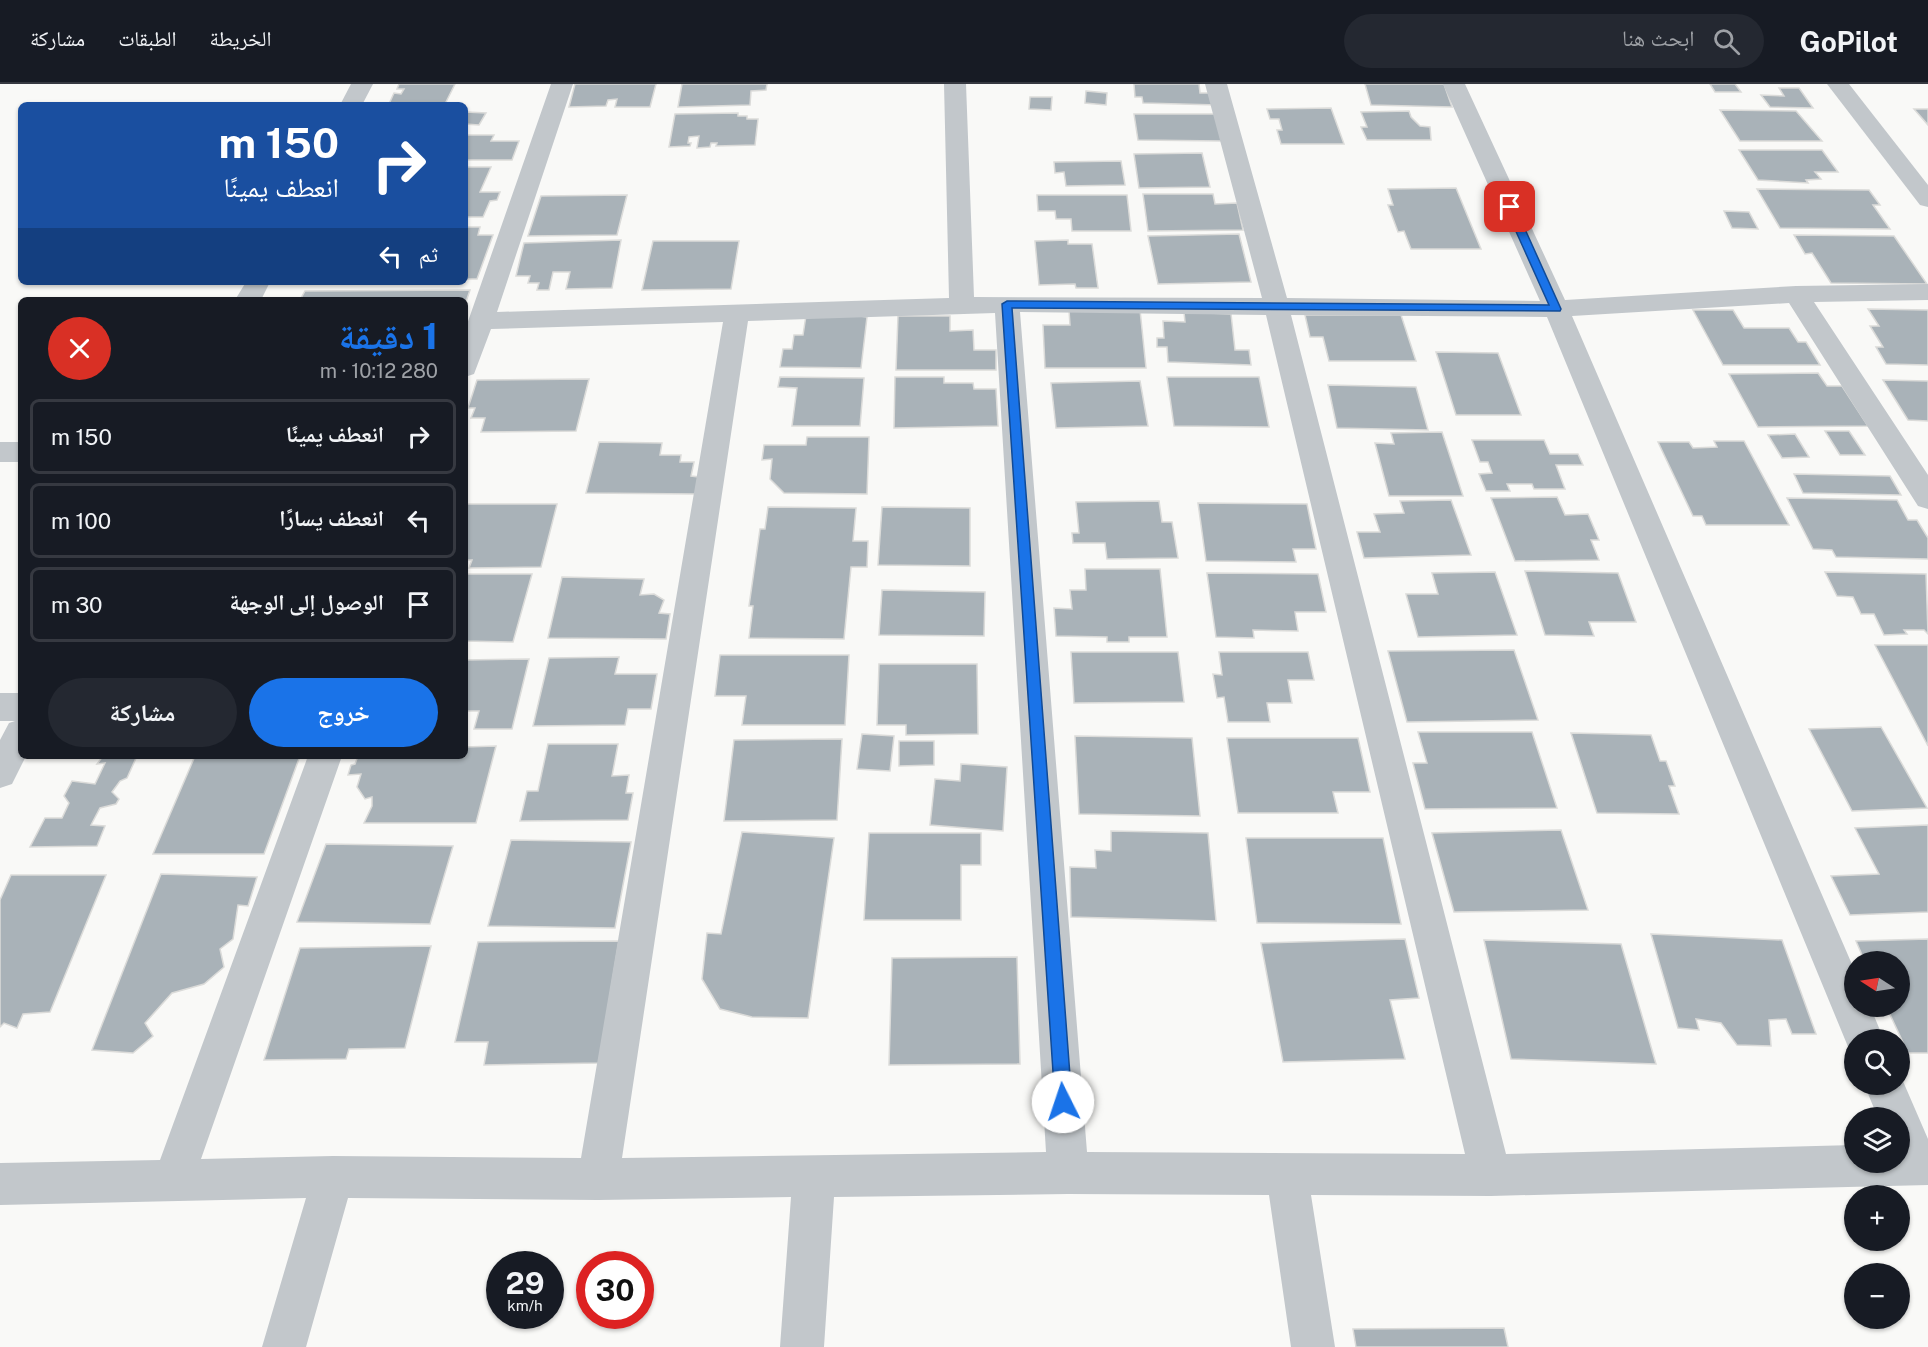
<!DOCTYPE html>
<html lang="ar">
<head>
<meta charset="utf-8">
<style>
	:root { --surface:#171b24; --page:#242831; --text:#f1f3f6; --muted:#9ea1a6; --line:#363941; --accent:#1a73e8 }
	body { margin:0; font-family:"Public Sans","Noto Naskh Arabic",sans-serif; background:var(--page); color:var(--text); direction:rtl; height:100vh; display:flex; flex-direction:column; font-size:22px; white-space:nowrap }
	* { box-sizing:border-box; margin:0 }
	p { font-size:20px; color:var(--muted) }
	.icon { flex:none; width:33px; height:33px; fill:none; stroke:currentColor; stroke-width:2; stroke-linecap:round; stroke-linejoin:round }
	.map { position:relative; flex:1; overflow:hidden; direction:ltr }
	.drawer { position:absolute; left:18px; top:213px; width:450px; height:462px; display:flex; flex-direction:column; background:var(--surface); border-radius:9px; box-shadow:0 2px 4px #0004; direction:rtl }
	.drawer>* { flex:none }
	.banner { position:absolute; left:18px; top:18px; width:450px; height:183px; border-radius:9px; box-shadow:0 2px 4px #0004; direction:rtl; background:#1a4fa0; color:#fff; overflow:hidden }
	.needle { width:39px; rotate:282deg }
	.fabs { position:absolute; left:1844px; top:867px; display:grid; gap:12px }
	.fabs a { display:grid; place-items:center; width:66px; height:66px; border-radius:50%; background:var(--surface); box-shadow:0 2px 4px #0004; font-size:30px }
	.speed { position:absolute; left:486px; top:1167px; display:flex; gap:12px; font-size:30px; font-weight:700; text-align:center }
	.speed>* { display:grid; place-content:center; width:78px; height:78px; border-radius:50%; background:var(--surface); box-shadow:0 2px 4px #0004; line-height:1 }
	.speed small { font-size:15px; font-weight:400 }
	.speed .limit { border:9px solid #d22; background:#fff; color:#111 }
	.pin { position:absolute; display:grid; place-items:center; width:51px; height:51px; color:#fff; margin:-26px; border-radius:12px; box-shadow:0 3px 9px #0006 }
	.me { position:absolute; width:66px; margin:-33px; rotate:356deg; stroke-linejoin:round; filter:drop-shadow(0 0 4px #0008) }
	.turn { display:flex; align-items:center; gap:21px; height:126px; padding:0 30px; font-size:27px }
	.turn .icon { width:78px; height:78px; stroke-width:2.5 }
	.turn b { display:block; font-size:42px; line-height:51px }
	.then { display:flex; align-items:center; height:57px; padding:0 30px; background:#0003; gap:12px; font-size:22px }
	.round { display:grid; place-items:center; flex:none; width:63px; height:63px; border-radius:32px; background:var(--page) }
	.overview { display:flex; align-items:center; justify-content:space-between; height:102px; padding:0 30px }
	h1 { font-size:36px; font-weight:800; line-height:45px; color:var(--accent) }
	.button { display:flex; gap:12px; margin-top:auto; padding:12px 30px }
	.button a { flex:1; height:69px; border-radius:36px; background:var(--accent); color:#fff; font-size:24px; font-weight:800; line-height:69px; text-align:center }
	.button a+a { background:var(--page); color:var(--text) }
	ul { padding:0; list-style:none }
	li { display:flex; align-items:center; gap:18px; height:75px; margin:0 12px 9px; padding:0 18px; border:3px solid var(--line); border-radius:9px }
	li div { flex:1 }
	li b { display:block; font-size:22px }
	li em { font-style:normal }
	header { display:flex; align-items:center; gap:36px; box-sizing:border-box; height:84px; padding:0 30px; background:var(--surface); border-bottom:2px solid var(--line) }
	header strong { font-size:28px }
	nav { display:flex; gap:33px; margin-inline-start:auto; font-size:21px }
	.search { width:420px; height:54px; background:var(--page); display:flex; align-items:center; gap:15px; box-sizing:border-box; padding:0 21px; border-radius:33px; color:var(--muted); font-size:22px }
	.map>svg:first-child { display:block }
	.building { fill:#a9b2b8; stroke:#dbdbd9; stroke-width:1.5 }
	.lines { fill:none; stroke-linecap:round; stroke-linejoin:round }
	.minor { fill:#c2c7cb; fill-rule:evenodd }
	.route { fill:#1a73e8; stroke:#114b97; stroke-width:1.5 }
</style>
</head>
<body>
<header>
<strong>GoPilot</strong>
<div class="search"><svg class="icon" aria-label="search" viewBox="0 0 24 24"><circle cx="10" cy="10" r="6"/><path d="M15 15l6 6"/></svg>ابحث هنا</div>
<nav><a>الخريطة</a><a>الطبقات</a><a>مشاركة</a></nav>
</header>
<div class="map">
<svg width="1928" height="1263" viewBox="0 0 1928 1263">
	<rect width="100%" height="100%" fill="#f9f9f7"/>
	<g class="building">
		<polygon points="399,0 455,0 445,20 389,20 394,9 401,10 404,5 397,5"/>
		<polygon points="575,0 656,0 650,23 615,23 617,15 608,16 606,22 569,23"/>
		<polygon points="682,0 767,0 766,6 751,7 750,21 678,23"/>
		<polygon points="1134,0 1199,0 1200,9 1216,9 1218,21 1143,19 1142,13 1135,13"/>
		<polygon points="1365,0 1444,0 1452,23 1371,21"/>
		<polygon points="1710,0 1735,0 1741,8 1715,8"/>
		<polygon points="1779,4 1799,4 1813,24 1770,23 1761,11 1784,12"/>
		<polygon points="1086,7 1107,9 1106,21 1085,19"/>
		<polygon points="1030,13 1052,13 1051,26 1029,25"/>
		<polygon points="1331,24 1344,60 1281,60 1277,46 1282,46 1279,35 1270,35 1267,25"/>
		<polygon points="1914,25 1928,25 1928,41"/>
		<polygon points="1720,26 1796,27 1822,57 1740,57"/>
		<polygon points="1409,27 1411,33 1420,42 1430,43 1431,56 1367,56 1361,43 1367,43 1361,28"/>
		<polygon points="466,28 486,29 479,41 465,40"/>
		<polygon points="738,29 738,32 747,32 747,35 758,35 755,61 716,62 717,59 711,59 710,63 697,64 699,52 689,53 688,59 691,59 690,62 669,63 675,30"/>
		<polygon points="1134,30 1217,30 1222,57 1138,56"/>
		<polygon points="465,51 494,51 491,57 519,57 512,76 465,76"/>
		<polygon points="1739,66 1822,66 1838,88 1815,88 1821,95 1806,96 1808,99 1758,96"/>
		<polygon points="1202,69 1210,103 1139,104 1134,70"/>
		<polygon points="1121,77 1125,101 1066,102 1064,88 1055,89 1054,78"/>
		<polygon points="465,83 491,83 480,108 500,108 497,116 490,117 483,133 465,133"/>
		<polygon points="1456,104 1481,165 1411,165 1404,147 1398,148 1388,121 1393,121 1388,105"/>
		<polygon points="1757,105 1869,106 1880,121 1873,121 1890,145 1780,144"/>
		<polygon points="1143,110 1213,110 1215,120 1237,119 1243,146 1148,147"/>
		<polygon points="627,111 617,151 528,152 541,112"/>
		<polygon points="1037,111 1127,111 1131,147 1072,147 1071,135 1056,135 1055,127 1038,127"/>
		<polygon points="1724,127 1749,128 1758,145 1732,144"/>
		<polygon points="465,143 480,143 478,151 493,151 477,195 465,195"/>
		<polygon points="1239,150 1251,198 1158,200 1148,152"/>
		<polygon points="1794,151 1894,152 1927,200 1831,199 1812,169 1805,170"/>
		<polygon points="621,156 612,204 566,205 570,188 553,188 549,206 537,206 539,199 528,199 530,192 516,192 524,159"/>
		<polygon points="1068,156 1068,160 1092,160 1098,204 1076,204 1075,200 1039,201 1035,157"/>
		<polygon points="653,157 739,157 731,205 642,206"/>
		<polygon points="470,206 465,221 465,216 300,216 305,207"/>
		<polygon points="807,225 867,233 861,284 780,283 783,265 792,265 794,251 803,251"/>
		<polygon points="1868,225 1928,226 1928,281 1886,280 1876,263 1883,263 1870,242 1879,242"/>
		<polygon points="1069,226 1140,226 1146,284 1045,284 1043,241 1070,241"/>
		<polygon points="1693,226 1733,226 1744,244 1789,244 1798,258 1806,258 1820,281 1723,281"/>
		<polygon points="1184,228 1231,230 1235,266 1249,266 1251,281 1168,278 1167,263 1157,263 1157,254 1164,254 1163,237 1185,238"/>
		<polygon points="1305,231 1401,231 1416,277 1329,277 1323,253 1310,253"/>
		<polygon points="898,232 950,232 950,247 973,246 974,266 996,266 996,286 896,286"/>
		<polygon points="1436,268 1498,269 1521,331 1456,331"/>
		<polygon points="1818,289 1827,302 1842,302 1868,342 1758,343 1729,290"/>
		<polygon points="780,293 864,294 860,342 792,342 797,304 778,303"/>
		<polygon points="895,293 944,293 944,299 973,299 974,305 996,305 998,342 894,344"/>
		<polygon points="1167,293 1259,293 1269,343 1174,342"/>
		<polygon points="589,295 576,347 481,348 485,334 471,334 475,324 468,324 477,296"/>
		<polygon points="1883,296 1928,297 1928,337 1908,336"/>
		<polygon points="1140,297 1148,342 1056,344 1051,299"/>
		<polygon points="1328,301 1416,303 1428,346 1337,344"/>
		<polygon points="1825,347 1849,347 1865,371 1840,371"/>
		<polygon points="1442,348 1463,412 1389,412 1375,359 1394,360 1391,349"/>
		<polygon points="1795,350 1809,373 1782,374 1768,351"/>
		<polygon points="807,353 869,353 867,410 784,409 770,395 772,375 762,376 764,361 806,361"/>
		<polygon points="1472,356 1544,356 1550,370 1578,370 1583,381 1556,381 1565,405 1534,405 1532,400 1507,400 1510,407 1486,407 1479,390 1492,389 1488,378 1480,378"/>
		<polygon points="1714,357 1744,357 1789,441 1706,441 1702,432 1693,432 1658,358 1689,358 1693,364 1717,363"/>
		<polygon points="599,358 662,359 660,371 681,371 680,378 694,378 691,392 699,393 696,410 586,409"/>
		<polygon points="1794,390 1890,392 1901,411 1803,409"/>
		<polygon points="1557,413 1565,431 1588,430 1599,456 1591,456 1599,476 1515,477 1491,414"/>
		<polygon points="1787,414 1897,416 1908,436 1917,436 1928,454 1928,475 1836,473 1832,466 1813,465"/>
		<polygon points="1451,416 1471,471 1364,474 1357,448 1380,448 1374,430 1404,429 1400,417"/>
		<polygon points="1159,417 1162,438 1172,438 1178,474 1107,475 1105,459 1073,459 1072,449 1079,449 1076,418"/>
		<polygon points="1198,419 1307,420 1316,465 1293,465 1296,478 1206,477"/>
		<polygon points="465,420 557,420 541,483 469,484 472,476 465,476"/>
		<polygon points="768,423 856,424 853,457 868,457 867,483 851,483 844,555 749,554 753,522 749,522 760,445 765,445"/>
		<polygon points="882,423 970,424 970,482 878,481"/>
		<polygon points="1085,485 1160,485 1167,553 1129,553 1129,558 1107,558 1107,553 1056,552 1054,524 1072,525 1070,506 1086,506"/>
		<polygon points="1525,487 1618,489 1636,538 1589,538 1594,552 1545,551"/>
		<polygon points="1495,488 1517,551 1418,553 1406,510 1438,510 1432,489"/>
		<polygon points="1825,488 1926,490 1928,550 1924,546 1904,546 1907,550 1884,551 1874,530 1861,530 1853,513 1837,512"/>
		<polygon points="1207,489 1318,490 1326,528 1295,528 1298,547 1253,546 1254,554 1216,553"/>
		<polygon points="465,490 532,490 513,558 465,557"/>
		<polygon points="562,493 644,495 640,511 654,510 664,516 659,529 670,530 666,555 548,554"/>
		<polygon points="882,506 985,508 984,552 879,551"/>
		<polygon points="1875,561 1928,561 1928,662"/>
		<polygon points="1514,566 1538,636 1407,638 1388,567"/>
		<polygon points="1071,568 1178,568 1184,618 1074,619"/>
		<polygon points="1219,568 1308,568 1314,596 1288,596 1292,619 1267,619 1270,638 1228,638 1224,613 1217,614 1213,590 1222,591"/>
		<polygon points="720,571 849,571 845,641 742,641 746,612 715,612"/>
		<polygon points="619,573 615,590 657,590 651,625 628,625 625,641 533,642 549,574"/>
		<polygon points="529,575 512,645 474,645 479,627 466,627 465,629 465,576"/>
		<polygon points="879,580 977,580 978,650 906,651 906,641 877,641"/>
		<polygon points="1881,643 1927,724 1852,727 1809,645"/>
		<polygon points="1418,648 1532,648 1557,724 1425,725 1413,679 1427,679"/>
		<polygon points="1571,649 1651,651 1660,677 1666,677 1675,702 1669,702 1679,730 1597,729"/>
		<polygon points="862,650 894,652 890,687 857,685"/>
		<polygon points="1075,652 1192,654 1200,732 1079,730"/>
		<polygon points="1227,654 1358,654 1370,708 1333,708 1338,729 1238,729"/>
		<polygon points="842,655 837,736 724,737 734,656"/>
		<polygon points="899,657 934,657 934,681 899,682"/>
		<polygon points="548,660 618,660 612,692 629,691 626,709 633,709 628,736 520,737 527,707 538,707"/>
		<polygon points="496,662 476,739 364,739 372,722 372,713 365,715 357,703 361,690 348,691 351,681 355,680 358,672 465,672 465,663"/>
		<polygon points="103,672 137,672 127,694 120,697 112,708 119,715 116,720 100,724 91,741 105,742 97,762 30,763 45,734 62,734 69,719 64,712 72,697 95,700 105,679 97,680"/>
		<polygon points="195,672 300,672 264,770 153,770"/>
		<polygon points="961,680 1007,683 1003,747 930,741 935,695 960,697"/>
		<polygon points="1928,741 1928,828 1850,831 1831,792 1879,790 1855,744"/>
		<polygon points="1561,746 1588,826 1454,828 1432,749"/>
		<polygon points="1111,747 1208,749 1216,837 1071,833 1070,783 1096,784 1095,766 1111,767"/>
		<polygon points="742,748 834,754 808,934 752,933 720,925 702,895 707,849 721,850"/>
		<polygon points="869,749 981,749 981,781 961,781 961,836 864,836"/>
		<polygon points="1246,754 1383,754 1401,840 1257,839"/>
		<polygon points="511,756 631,758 615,844 488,842"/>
		<polygon points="326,760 453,762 430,840 297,838"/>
		<polygon points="161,790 257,793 248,822 238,821 233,855 220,865 224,883 204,900 172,909 145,939 153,952 133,969 92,966"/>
		<polygon points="11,791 106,791 50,928 23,930 17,944 4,939 0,943 0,816"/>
		<polygon points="1651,850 1782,856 1816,950 1792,950 1786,935 1769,936 1771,962 1737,961 1721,939 1696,935 1699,946 1678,944"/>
		<polygon points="1405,855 1419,914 1390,916 1405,975 1283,978 1261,859"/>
		<polygon points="1928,855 1928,969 1908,969 1886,922 1899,922 1899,878 1865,878 1856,857"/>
		<polygon points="1484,856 1621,860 1656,980 1511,975"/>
		<polygon points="619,857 599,979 484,981 488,958 455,958 478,858"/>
		<polygon points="431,862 405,964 349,965 346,975 264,976 300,864"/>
		<polygon points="1017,873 1020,980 889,981 892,874"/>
		<polygon points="1504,1244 1508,1263 1356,1263 1353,1245"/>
	</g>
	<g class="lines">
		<g class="minor">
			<polygon points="351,0 373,0 362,21 340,21"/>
			<path d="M551,0H573L497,228L949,214L944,0H966L974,213L1262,214L1205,0H1227L1287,214L1540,217L1443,0H1465L1565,216L1796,202L1928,200V216L1814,218L1928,391V425L1918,422L1789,219L1572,232L1854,885V922H1870L1884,956H1854V971L1851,970L1547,233L1291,231L1506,1070L1854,1061V1078H1899V1034H1878L1864,1000H1899V988L1928,1055V1101L1491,1112L1311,1111L1335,1263H1291L1269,1111L1068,1110L834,1113L824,1263H780L791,1113L598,1116L348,1114L306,1263H262L306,1114L0,1121V1079L160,1076L308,672H342L201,1075L333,1072L581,1074L723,238L491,245L474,290L465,293V246ZM1020,228L1266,231L1465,1070L1087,1068ZM995,229L1046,1068L622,1074L748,237Z"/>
			<polygon points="1827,0 1849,0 1928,101 1928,123 1920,121"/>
			<polygon points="246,198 270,198 261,216 235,216"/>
			<rect x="0" y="358" width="21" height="20"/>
			<polygon points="0,609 21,609 21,672 26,672 12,700 0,704 0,656 9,639 15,637 0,637"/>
		</g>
	</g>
	<polygon class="route" points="1506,121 1515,123 1561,225 1560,227 1012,224 1072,1018 1069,1024 1063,1027 1057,1024 1055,1018 1002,220 1007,217 1549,221 1505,123"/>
</svg>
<div class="fabs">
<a><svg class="needle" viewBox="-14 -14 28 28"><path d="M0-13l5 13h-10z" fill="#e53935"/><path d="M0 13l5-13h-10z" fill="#9ea1a6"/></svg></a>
<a><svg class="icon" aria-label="search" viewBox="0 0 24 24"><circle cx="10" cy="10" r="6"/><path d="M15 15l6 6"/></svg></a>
<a><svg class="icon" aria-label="layers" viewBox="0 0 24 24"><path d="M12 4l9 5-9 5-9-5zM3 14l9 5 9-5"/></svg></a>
<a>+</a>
<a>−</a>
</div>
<div class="speed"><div>29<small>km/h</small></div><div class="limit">30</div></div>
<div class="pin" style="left:1510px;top:123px;background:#d93025"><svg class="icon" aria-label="arrive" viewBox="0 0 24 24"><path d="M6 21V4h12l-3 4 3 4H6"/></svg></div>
<svg class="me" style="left:1063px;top:1018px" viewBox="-20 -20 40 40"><circle r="19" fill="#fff"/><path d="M0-13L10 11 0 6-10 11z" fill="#1a73e8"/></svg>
<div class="banner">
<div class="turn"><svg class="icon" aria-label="right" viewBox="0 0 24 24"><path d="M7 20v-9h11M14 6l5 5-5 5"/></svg><div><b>150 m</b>انعطف يمينًا</div></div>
<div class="then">ثم<svg class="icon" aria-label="left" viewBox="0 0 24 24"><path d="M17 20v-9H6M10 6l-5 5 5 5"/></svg></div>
</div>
<section class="drawer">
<div class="overview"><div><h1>1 دقيقة</h1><p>280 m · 10:12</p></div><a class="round" style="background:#d93025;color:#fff"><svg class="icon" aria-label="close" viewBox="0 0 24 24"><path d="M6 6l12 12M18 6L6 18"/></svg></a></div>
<ul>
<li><svg class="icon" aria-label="right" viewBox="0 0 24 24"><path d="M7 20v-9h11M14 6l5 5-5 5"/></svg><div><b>انعطف يمينًا</b></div><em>150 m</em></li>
<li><svg class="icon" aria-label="left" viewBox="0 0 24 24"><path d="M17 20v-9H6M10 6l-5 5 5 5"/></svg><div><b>انعطف يسارًا</b></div><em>100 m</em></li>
<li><svg class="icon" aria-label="arrive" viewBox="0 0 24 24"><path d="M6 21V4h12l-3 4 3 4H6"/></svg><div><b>الوصول إلى الوجهة</b></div><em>30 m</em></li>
</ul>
<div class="button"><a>خروج</a><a>مشاركة</a></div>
</section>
</div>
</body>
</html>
